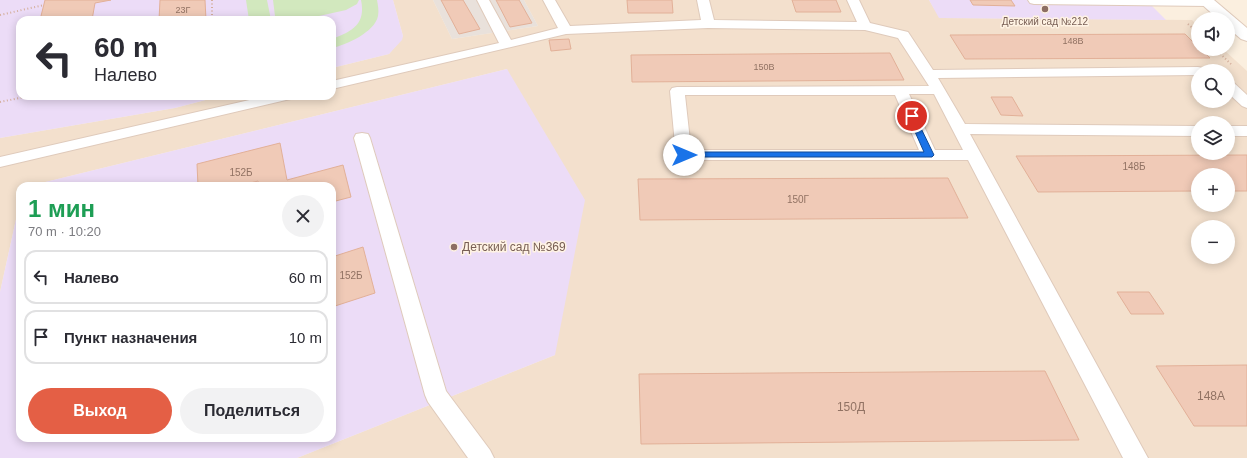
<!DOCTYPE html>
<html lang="ru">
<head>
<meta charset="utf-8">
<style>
	:root { --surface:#fff; --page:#f2f2f3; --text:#2b2b33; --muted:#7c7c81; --line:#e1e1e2; --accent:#e45f45 }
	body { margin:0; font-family:Arial,sans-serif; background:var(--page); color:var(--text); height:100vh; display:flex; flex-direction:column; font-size:15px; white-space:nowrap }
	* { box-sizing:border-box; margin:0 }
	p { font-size:13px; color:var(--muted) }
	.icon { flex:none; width:22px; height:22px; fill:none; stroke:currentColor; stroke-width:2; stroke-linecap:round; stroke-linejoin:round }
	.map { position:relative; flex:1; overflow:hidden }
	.sheet { position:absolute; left:16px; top:182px; width:320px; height:260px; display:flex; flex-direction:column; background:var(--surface); border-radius:12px; box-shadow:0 2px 10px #0003 }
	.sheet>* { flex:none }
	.top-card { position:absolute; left:16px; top:16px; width:320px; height:84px; border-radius:12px; box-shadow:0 2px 10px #0003; background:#fff; color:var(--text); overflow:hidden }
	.buttons { position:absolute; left:1191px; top:12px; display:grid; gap:8px }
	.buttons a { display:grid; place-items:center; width:44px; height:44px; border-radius:50%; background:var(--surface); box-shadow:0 2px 10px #0003; font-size:20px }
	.pin { position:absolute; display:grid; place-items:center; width:34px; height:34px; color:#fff; margin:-17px; border:2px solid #fff; border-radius:50%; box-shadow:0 1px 4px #0007 }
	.me { position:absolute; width:44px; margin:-22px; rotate:90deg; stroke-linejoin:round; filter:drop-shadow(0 0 3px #0008) }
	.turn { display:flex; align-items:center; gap:14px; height:84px; padding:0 12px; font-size:18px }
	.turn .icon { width:52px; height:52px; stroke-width:2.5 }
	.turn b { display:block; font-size:28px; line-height:34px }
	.round { display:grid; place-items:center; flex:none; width:42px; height:42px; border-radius:21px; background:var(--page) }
	.summary { display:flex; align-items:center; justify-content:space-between; height:68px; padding:0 12px }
	h1 { font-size:24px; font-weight:700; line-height:30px; color:#1e9e55 }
	.cta { display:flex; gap:8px; margin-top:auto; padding:8px 12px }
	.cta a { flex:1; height:46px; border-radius:24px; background:var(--accent); color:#fff; font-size:16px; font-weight:700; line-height:46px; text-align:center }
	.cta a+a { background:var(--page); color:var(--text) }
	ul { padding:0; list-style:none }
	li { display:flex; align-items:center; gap:12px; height:54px; margin:0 8px 6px; padding:0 4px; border:2px solid var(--line); border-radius:12px }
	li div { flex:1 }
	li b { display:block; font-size:15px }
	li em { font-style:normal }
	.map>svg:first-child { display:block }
	.residential { fill:#f3e0cd; fill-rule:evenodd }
	.industrial { fill:#e9e1db }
	.education { fill:#ecdcf7 }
	.green { fill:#d2e8be }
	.building { fill:#f0cab7; stroke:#e2b098 }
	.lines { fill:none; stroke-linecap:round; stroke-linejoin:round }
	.service-casing { stroke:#dfcabb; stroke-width:2 }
	.tertiary-casing { stroke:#dfcabb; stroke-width:2 }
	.path { stroke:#d4ae9b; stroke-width:2; stroke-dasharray:1 2.5; stroke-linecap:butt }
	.service { fill:#fff; fill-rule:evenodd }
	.tertiary { fill:#fff; fill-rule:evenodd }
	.route { fill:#1a73e8; stroke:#114b97 }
	.education-dot { fill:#8d6e63; stroke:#fff3e4; stroke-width:1.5 }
	.labels { text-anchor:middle; stroke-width:3; stroke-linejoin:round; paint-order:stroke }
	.far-number-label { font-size:9px; fill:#917263 }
	.far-education-label { font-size:10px; fill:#785e54; stroke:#fff3e4 }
	.number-label { font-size:10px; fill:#917263 }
	.education-label { font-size:12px; fill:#785e54; stroke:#fff3e4; text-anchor:start }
	.near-number-label { font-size:12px; fill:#917263 }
</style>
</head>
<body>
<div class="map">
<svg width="1247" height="458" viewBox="0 0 1247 458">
	<rect width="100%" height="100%" fill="#fbefdf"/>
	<path class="residential" d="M393,0H433L452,39L538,26L524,0H929L940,18L1192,20L1198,26V49H1223L1247,71V458H297L555,355L507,69L29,186H20V201L0,292V138L175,108L221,96H332V68L389,54L403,36ZM1198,71H1228V101H1198ZM1198,123H1228V153H1198ZM1198,175H1228V205H1198ZM1198,227H1228V257H1198Z"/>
	<polygon class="industrial" points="433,0 524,0 538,26 452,39"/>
	<g class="education">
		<polygon points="0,0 393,0 403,36 402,40 389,54 332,68 332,20 20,20 20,96 221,96 175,108 0,138"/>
		<polygon points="929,0 1146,0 1166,20 939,18"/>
		<polygon points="507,69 585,200 555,355 297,458 0,458 0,292 20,201 20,438 332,438 332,186 29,186"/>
	</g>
	<g class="green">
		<polygon points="246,0 267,0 271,20 249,20"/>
		<polygon points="273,0 359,0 357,4 346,10 301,20 281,20 275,16"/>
		<path d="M361,0H377C378,5 379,11 378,16C375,32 346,45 332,48V39C353,31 366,24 361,0Z"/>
	</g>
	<g class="building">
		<polygon points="45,0 111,0 95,3 92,20 40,20"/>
		<polygon points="160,0 205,0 206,20 159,20"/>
		<polygon points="441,0 463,0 480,29 459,34"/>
		<polygon points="496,0 519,0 532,23 510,27"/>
		<polygon points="627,0 672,0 673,13 628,13"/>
		<polygon points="792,0 836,0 841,12 796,12"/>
		<polygon points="970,0 1011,0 1015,6 973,5"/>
		<polygon points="1185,34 1198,47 1198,49 1201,49 1210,58 965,59 950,35"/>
		<polygon points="569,39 571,49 551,51 549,40"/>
		<polygon points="890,53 904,80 632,82 631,55"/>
		<polygon points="991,97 1012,97 1023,116 1001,115"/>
		<polygon points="280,143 287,180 343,165 351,197 332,202 332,186 259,186 258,181 239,186 198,186 197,164"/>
		<polygon points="1247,155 1247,191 1228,191 1228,175 1198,175 1198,191 1038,192 1016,156"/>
		<polygon points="948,178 968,218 640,220 638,179"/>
		<polygon points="363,247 375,293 332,307 332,257"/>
		<polygon points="1117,292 1149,292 1164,314 1131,314"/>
		<polygon points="1247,365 1247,426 1194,426 1156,366"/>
		<polygon points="1045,371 1079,440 641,444 639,374"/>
	</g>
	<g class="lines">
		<defs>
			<g id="service">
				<path d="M477,0H489L511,40L558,28L543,0H555L570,26L701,20L697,0H709L714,20L857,22L847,0H859L870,23L908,32L933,70L1198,67L1203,68L1205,71H1198V75L938,78L965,124L1198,126V136L970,134L1148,458H1123L968,160H684L678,159L676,155L670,91L672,88L677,87L929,86L898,38L865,30L708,28L566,34L332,89V81L499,43ZM909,94H934L963,150H935ZM685,95H895L919,150H691Z"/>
				<polygon points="1028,0 1213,0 1214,2 1212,5 1208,6 1034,4 1030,3"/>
				<polygon points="1228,81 1233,82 1247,95 1247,108 1242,106 1228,93"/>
				<polygon points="267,96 293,96 291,99 286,100 0,167 0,157"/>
				<rect x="1228" y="126" width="19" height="10"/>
				<polygon points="362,133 368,134 370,138 446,391 490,450 494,458 468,458 428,402 425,395 354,138 356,134"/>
			</g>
			<polygon id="tertiary" points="1197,0 1214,0 1247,28 1247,41 1241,39 1228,28 1228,19 1218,19"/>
		</defs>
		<use href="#service" class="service-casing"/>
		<use href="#tertiary" class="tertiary-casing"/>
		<g class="path">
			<polyline points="212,0 212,20"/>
			<polyline points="0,15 44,5"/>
			<polyline points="1188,24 1198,33"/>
			<polyline points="1215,49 1232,65"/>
			<polyline points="0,102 29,96"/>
		</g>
		<use href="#service" class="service"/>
		<use href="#tertiary" class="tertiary"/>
	</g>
	<polygon class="route" points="912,113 915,116 934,155 932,157 684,157 680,155 684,152 924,152 908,116"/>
	<g class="education-dot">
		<circle cx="1045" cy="9" r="4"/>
		<circle cx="454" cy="247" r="4"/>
	</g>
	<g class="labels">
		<g class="far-number-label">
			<text x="183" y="13">23Г</text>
			<text x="1073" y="44">148В</text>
			<text x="764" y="70">150В</text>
		</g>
		<g class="far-education-label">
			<text x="1045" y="25">Детский сад №212</text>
		</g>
		<g class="number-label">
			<text x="1134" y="170">148Б</text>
			<text x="241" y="176">152Б</text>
			<text x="798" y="203">150Г</text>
			<text x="351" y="279">152Б</text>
		</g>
		<g class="education-label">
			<text x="462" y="251">Детский сад №369</text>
		</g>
		<g class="near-number-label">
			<text x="1211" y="400">148А</text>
			<text x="851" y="411">150Д</text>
		</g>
	</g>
</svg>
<div class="buttons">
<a><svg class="icon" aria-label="sound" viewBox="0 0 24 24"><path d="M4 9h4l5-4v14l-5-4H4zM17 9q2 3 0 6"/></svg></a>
<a><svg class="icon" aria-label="search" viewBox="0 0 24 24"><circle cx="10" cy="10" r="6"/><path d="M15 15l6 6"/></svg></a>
<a><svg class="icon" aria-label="layers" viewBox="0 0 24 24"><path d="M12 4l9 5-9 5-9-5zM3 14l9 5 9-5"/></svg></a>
<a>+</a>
<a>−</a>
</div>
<div class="pin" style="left:912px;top:116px;background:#d93025"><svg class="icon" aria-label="arrive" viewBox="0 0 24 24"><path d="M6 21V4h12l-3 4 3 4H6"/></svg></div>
<svg class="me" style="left:684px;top:155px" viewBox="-20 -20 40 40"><circle r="19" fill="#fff"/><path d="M0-13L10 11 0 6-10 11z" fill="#1a73e8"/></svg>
<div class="top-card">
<div class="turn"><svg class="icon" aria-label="left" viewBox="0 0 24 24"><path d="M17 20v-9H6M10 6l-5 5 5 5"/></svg><div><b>60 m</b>Налево</div></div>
</div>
<section class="sheet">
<div class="summary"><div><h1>1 мин</h1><p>70 m · 10:20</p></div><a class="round"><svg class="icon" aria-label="close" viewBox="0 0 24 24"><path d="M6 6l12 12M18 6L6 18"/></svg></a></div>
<ul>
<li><svg class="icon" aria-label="left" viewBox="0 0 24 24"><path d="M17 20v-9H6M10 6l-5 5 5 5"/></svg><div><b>Налево</b></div><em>60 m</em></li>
<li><svg class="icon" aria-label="arrive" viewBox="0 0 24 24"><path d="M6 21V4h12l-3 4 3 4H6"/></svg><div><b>Пункт назначения</b></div><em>10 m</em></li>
</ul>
<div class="cta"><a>Выход</a><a>Поделиться</a></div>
</section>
</div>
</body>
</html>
